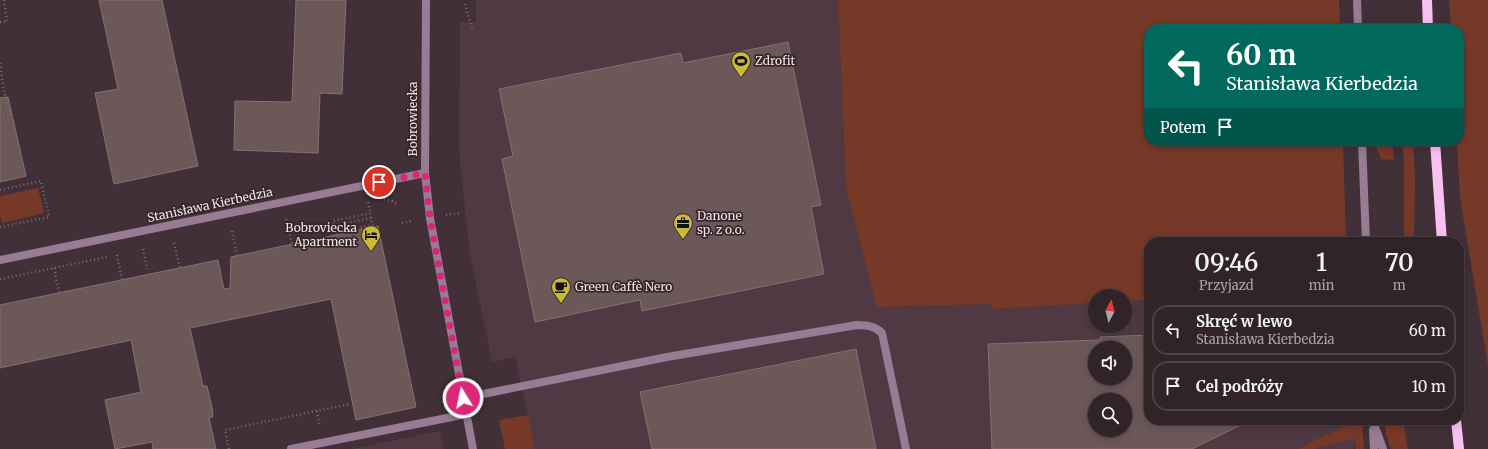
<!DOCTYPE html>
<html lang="pl">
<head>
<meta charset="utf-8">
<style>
	:root { --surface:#312429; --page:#392c31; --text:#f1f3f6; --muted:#a8a4a8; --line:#4c4146 }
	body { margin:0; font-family:Merriweather,serif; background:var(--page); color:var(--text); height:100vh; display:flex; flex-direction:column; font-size:15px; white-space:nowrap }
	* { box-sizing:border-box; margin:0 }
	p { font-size:13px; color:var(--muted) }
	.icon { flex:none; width:22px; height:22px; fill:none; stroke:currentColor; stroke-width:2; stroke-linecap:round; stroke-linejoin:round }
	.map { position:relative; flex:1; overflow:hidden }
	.drawer { position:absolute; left:1144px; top:237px; width:320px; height:188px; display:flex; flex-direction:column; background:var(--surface); border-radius:16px; box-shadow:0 2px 10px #0003,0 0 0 1px var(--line) }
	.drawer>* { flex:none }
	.hud { position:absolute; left:1144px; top:24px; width:320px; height:122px; border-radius:16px; box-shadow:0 2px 10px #0003,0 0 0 1px var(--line); background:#00695c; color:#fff; overflow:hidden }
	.needle { width:26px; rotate:7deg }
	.fabs { position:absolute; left:1088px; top:289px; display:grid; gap:8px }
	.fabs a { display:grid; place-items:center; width:44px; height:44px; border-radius:50%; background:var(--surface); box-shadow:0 2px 10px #0003,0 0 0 1px var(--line); font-size:20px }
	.pin { position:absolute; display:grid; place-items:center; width:34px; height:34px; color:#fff; margin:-17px; border:2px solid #fff; border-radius:50%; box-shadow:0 1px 4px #0007 }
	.me { position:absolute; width:44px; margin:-22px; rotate:350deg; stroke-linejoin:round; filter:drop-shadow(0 0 3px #0008) }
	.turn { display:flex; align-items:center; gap:14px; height:84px; padding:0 16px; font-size:18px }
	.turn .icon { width:52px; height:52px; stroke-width:2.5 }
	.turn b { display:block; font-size:28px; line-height:34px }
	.then { display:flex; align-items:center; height:38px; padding:0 16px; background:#0003; gap:8px; font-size:15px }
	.eta { display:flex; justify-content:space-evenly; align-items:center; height:68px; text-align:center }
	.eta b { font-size:24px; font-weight:600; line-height:28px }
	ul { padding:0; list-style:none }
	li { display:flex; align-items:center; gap:12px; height:50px; margin:0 8px 6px; padding:0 8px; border:2px solid var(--line); border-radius:16px }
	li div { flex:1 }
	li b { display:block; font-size:15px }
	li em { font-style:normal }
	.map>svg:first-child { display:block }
	.built { fill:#503942; fill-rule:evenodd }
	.green { fill:#763928 }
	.building { fill:#6c5859; stroke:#857071; fill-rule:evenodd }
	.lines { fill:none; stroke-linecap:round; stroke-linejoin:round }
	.path { stroke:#7a6b71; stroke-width:2.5; stroke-dasharray:1 3; stroke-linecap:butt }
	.service { stroke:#977c93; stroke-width:8 }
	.minor { stroke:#977c93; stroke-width:8 }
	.primary { stroke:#f9c1f1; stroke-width:10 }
	.route { stroke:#db2777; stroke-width:7; stroke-dasharray:0 12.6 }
	.labels { text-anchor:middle; stroke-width:3.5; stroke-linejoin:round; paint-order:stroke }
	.poi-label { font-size:12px; fill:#ede2e6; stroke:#36262c; text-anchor:start }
	.street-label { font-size:12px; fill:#ede2e6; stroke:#36262c }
</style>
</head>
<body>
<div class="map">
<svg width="1488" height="449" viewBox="0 0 1488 449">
	<rect width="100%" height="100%" fill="#413037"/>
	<g class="built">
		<path d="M476,0H838L846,188L878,307L991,304L992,309L1095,303V326H1125V301L1149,300V420H1354V449H535L515,357L492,362L469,249L459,151L460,22H476ZM1095,348H1125V378H1095ZM1095,400H1125V430H1095Z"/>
		<polygon points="440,431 443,449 351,449"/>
	</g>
	<g class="green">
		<polygon points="838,0 1339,0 1340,29 1149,29 1149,141 1343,141 1346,242 1149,242 1149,300 1125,301 1125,296 1095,296 1095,303 992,309 991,304 877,307 846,188"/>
		<polygon points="1449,0 1488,0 1488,366 1460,198 1457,141 1459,141 1459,29 1451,29"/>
		<polygon points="1374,141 1392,141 1394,160 1381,159"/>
		<polygon points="1402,141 1413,141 1415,177 1414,242 1404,242 1404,161"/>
		<polygon points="38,188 44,213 2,223 0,216 0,196"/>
		<polygon points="528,415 535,449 505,449 499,420"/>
		<polygon points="1348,420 1362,420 1364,449 1356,449 1354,438 1314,449 1298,449 1348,425"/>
		<polygon points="1384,420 1403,420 1408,449 1391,449 1386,434"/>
	</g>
	<g class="building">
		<polygon points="99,0 162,0 198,166 114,184 95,93 118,89"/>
		<polygon points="296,0 346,0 342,94 320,93 318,153 234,150 235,101 292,102"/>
		<polygon points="788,42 821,205 811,207 824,274 642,311 640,300 535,322 502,159 513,156 499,89 681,53 683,63"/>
		<polygon points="8,97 26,176 0,182 0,98"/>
		<polygon points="378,226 416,407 356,420 331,299 190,328 203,386 207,386 212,407 213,417 209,418 216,449 153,449 152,442 115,449 105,400 141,392 131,340 0,368 0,305 218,260 224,289 230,288 231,257"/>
		<path d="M1149,335V420H1251L1192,449H992L988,344L1100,340V337ZM1095,348H1125V378H1095ZM1095,400H1125V430H1095Z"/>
		<polygon points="856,349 876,449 652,449 640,392"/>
	</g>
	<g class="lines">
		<g class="path">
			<polyline points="465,4 472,28"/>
			<polyline points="0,22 7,22 4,0"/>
			<polyline points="0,63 3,86 10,116 0,118"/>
			<polyline points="0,190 41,181 49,217 0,227"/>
			<polyline points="384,199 392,201 398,205"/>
			<polyline points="446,215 462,213"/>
			<polyline points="286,219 292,244"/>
			<polyline points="402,223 411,221"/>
			<polyline points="232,231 237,256"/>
			<polyline points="333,233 373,225 371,218 334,226 333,221 371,213 368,202"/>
			<polyline points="174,243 180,268"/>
			<polyline points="143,249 147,269"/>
			<polyline points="117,255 122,280"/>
			<polyline points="54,268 59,293"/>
			<polyline points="0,279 107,257"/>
			<polyline points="317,411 320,427"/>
			<polyline points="229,449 225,430 350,404"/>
		</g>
		<g class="service">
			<polyline points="1357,0 1358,29"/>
			<polyline points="1362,141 1366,242"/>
			<path d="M463,398L667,357L857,325C867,325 875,326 882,333L906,449"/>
			<polyline points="1373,421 1383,449"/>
			<polyline points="1373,430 1374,449"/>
		</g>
		<g class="minor">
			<polyline points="426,0 425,173 430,218 473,449"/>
			<polyline points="0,260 425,173"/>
			<polyline points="291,449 467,414"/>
		</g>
		<g class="primary">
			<polyline points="1427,0 1428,29"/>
			<polyline points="1435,141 1442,242"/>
			<polyline points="1456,420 1459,449"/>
		</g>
	</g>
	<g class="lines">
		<polyline class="route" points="379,182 425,173 430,218 463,398"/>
	</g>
	<defs>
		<symbol id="stadium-pin" viewBox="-11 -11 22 30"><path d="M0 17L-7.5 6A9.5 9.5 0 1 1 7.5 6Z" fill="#cbb939" stroke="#36262c"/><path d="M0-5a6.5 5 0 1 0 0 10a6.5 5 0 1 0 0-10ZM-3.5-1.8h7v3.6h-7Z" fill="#111"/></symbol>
		<symbol id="office-pin" viewBox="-11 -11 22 30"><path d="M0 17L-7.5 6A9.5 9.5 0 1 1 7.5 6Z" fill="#cbb939" stroke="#36262c"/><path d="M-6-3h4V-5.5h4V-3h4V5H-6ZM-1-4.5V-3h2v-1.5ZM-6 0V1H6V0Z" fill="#111"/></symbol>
		<symbol id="hotel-pin" viewBox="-11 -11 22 30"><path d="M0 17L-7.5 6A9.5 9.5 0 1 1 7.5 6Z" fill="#cbb939" stroke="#36262c"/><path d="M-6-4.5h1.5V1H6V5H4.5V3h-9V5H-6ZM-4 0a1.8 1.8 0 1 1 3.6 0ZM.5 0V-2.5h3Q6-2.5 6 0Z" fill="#111"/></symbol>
		<symbol id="cafe-pin" viewBox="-11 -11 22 30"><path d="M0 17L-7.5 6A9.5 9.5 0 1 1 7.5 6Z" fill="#cbb939" stroke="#36262c"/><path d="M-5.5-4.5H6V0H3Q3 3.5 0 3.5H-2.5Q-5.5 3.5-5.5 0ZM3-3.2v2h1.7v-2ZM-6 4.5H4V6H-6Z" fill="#111"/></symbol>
	</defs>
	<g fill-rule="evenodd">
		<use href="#stadium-pin" x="730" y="50" width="22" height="30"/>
		<use href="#office-pin" x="672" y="212" width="22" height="30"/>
		<use href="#hotel-pin" x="360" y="224" width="22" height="30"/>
		<use href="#cafe-pin" x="550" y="276" width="22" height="30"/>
	</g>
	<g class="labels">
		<g class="poi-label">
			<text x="755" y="65">Zdrofit</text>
			<text x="697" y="220">Danone<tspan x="697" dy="14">sp. z o.o.</tspan></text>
			<text x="357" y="232" text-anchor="end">Bobroviecka<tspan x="357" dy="14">Apartment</tspan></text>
			<text x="575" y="291">Green Caffè Nero</text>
		</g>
		<g class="street-label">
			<text transform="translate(413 119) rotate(-90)" y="4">Bobrowiecka</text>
			<text transform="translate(210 205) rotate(-12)" y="4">Stanisława Kierbedzia</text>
		</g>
	</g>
</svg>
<div class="fabs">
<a><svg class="needle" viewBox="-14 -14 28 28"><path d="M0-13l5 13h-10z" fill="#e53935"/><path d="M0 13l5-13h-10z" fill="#a8a4a8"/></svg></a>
<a><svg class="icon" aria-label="sound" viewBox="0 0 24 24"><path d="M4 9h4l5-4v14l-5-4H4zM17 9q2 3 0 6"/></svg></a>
<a><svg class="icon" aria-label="search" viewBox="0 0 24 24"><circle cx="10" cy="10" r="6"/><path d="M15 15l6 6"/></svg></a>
</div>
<div class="pin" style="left:379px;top:182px;background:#d93025"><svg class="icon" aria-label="arrive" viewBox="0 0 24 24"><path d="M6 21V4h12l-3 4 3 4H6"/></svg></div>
<svg class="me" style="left:463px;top:398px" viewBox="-20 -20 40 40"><circle r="17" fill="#db2777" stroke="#fff" stroke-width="3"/><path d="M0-11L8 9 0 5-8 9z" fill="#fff"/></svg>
<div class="hud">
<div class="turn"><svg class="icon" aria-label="left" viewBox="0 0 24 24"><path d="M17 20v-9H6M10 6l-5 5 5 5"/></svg><div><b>60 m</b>Stanisława Kierbedzia</div></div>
<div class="then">Potem<svg class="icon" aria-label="arrive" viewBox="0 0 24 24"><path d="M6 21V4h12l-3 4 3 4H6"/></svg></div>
</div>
<section class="drawer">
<div class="eta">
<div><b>09:46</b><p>Przyjazd</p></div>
<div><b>1</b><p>min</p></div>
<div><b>70</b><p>m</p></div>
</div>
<ul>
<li><svg class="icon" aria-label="left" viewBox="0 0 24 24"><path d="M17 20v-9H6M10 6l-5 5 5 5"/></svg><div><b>Skręć w lewo</b><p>Stanisława Kierbedzia</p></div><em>60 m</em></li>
<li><svg class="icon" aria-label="arrive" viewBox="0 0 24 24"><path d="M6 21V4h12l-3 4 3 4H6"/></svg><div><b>Cel podróży</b></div><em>10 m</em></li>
</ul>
</section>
</div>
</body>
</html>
